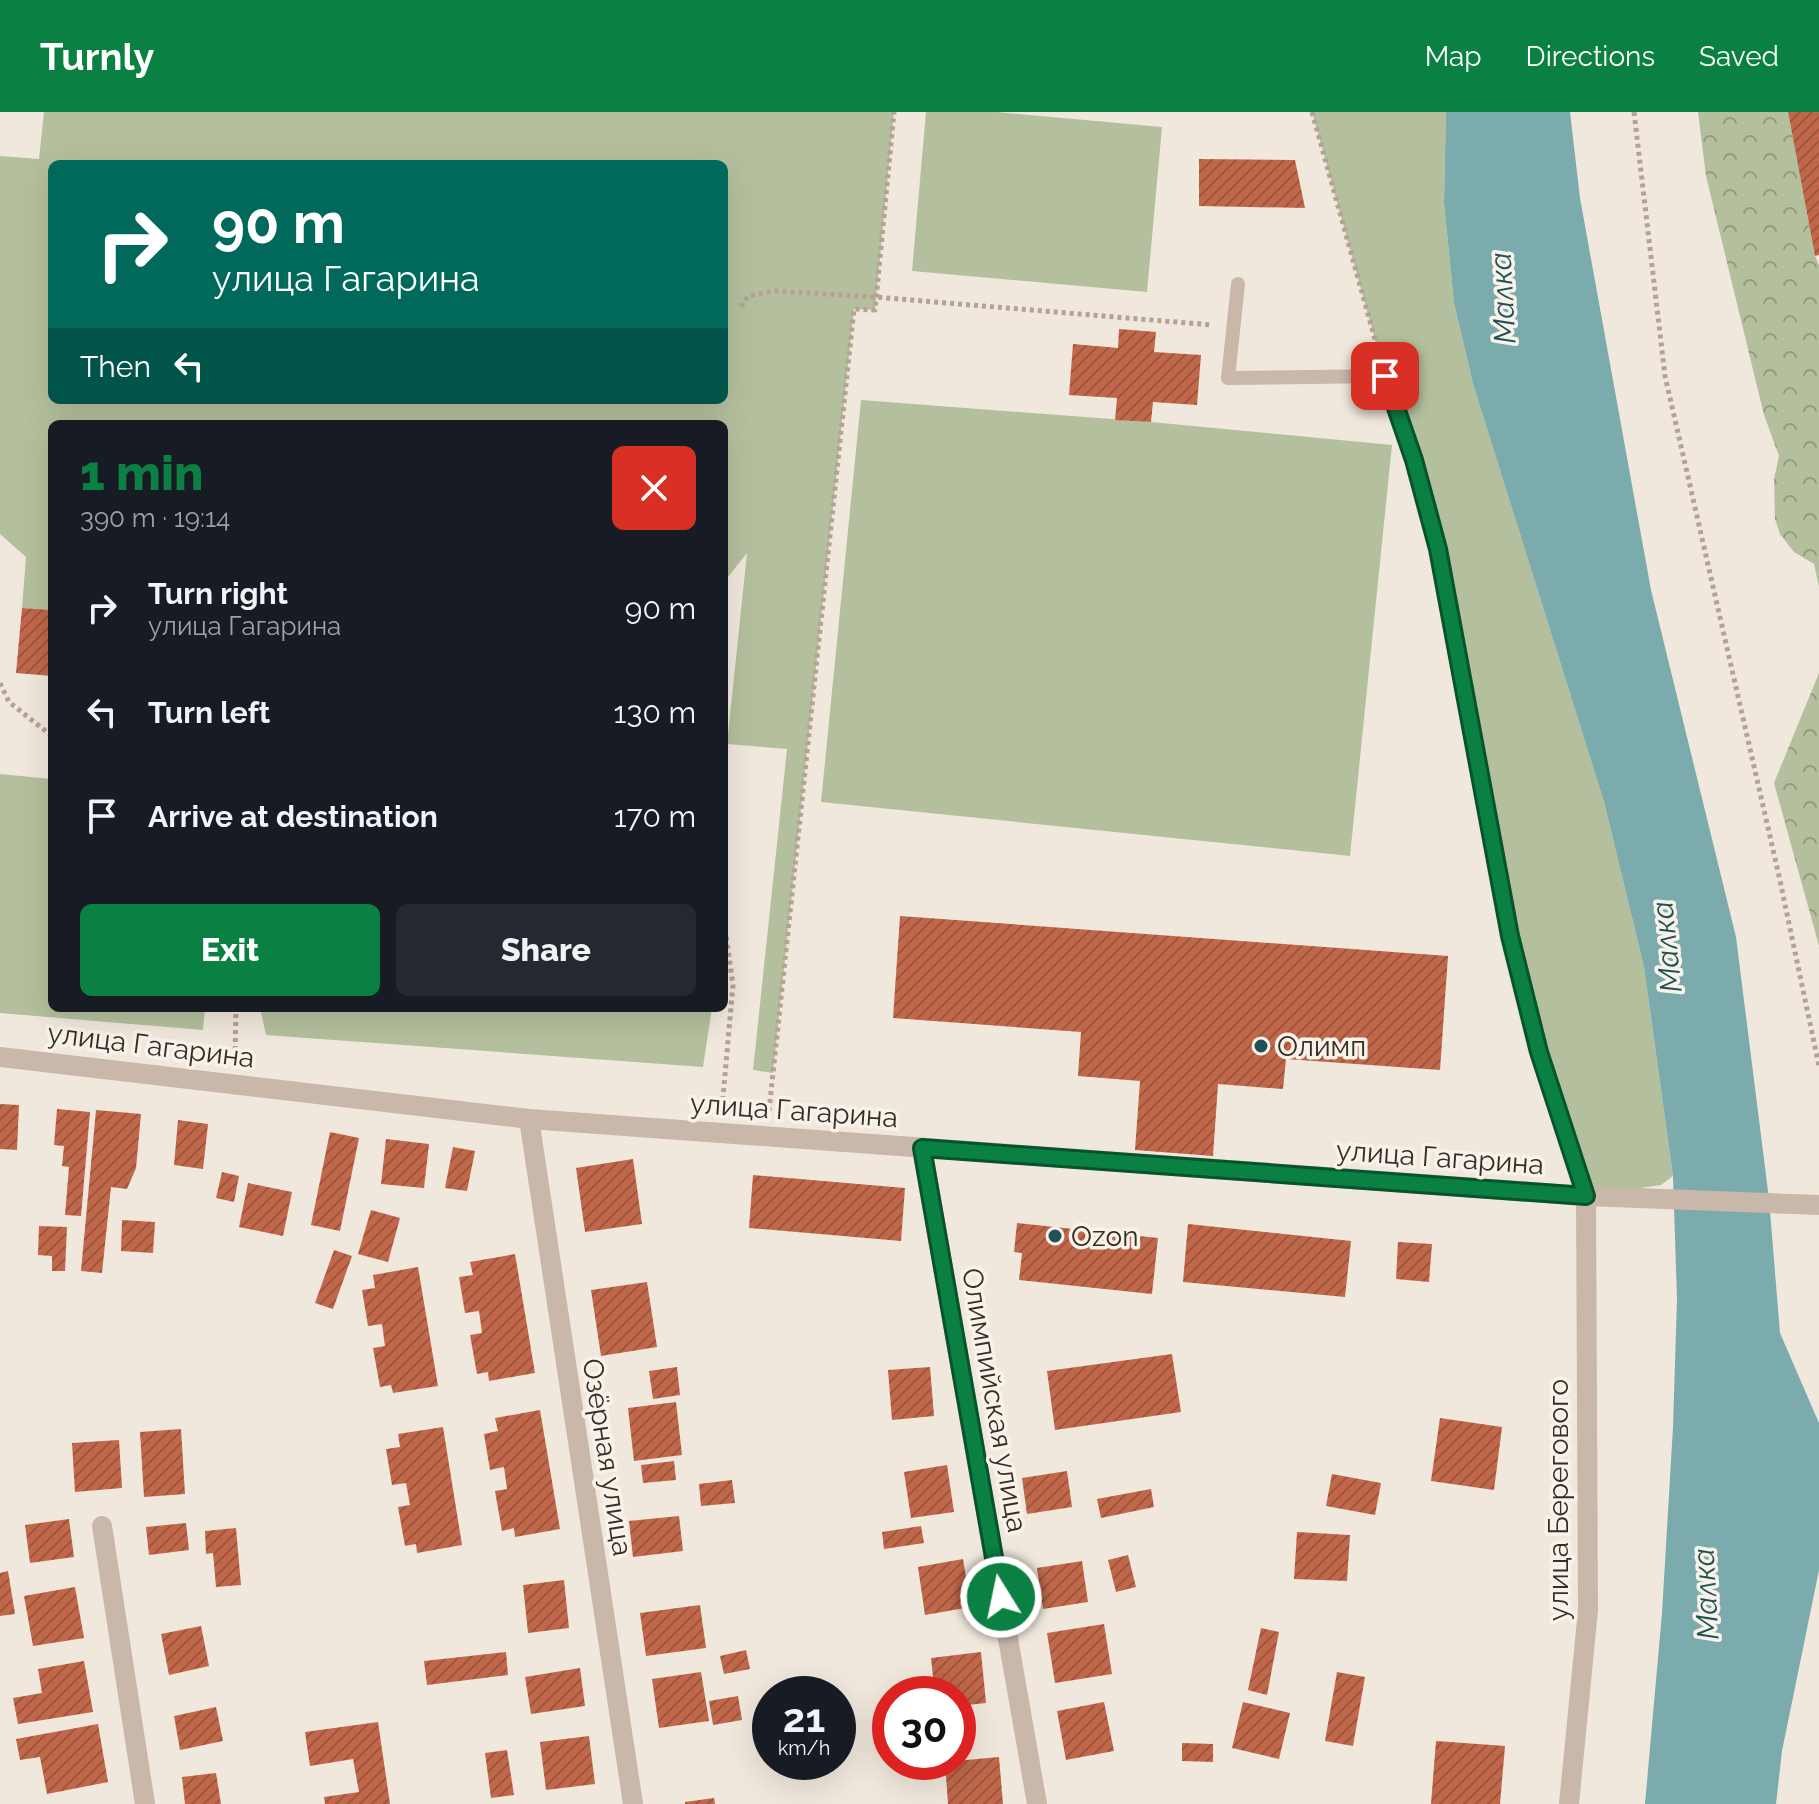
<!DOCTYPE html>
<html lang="en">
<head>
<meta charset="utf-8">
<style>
	:root { --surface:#171b24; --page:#242831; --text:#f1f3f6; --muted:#9ea1a6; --accent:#0b8043 }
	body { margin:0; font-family:Raleway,sans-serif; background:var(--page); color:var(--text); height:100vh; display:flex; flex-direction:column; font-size:30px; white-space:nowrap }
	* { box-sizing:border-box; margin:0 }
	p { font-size:26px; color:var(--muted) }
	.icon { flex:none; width:44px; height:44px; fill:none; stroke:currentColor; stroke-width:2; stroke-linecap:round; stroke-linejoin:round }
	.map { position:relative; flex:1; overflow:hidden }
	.details { position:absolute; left:48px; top:308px; width:680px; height:592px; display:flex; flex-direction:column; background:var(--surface); border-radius:12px; box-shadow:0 8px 32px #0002 }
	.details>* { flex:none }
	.banner { position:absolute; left:48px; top:48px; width:680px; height:244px; border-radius:12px; box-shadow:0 8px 32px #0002; background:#00695c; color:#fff; overflow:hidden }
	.speed { position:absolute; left:752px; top:1564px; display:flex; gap:16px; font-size:40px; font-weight:700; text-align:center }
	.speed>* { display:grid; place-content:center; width:104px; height:104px; border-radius:50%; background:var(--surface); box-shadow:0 8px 32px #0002; line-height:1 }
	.speed small { font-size:20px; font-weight:400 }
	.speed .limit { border:12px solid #d22; background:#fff; color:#111 }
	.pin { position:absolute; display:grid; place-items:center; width:68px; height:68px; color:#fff; margin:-34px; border-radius:16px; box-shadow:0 4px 12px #0006 }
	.me { position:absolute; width:88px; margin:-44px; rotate:350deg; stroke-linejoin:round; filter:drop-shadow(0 0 6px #0008) }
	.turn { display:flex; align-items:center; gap:28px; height:168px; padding:0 32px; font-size:36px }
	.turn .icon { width:104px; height:104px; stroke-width:2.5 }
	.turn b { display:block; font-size:56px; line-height:68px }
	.then { display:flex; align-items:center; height:76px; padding:0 32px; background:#0003; gap:16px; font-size:30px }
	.round { display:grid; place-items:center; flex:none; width:84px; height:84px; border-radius:12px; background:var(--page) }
	.headline { display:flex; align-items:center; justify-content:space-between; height:136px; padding:0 32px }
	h1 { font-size:48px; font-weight:800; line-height:60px; color:var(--accent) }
	.action { display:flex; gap:16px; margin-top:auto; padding:16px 32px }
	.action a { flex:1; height:92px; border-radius:12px; background:var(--accent); color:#fff; font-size:32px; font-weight:800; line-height:92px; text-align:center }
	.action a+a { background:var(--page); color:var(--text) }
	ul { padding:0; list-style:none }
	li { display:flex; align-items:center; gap:24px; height:104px; padding:0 32px }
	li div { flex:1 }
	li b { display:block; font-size:30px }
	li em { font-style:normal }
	header { display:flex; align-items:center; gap:48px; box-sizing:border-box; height:112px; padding:0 40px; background:var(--accent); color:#fff }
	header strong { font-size:38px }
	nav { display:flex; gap:44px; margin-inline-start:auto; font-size:28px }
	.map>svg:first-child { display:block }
	.grass { fill:#b4c09d; fill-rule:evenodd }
	.forest { fill:url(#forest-crowns) }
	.water { fill:#7cabad }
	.building { fill:url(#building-hatch) }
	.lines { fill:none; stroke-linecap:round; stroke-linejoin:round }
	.path { stroke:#b5a293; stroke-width:5; stroke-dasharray:4 4; stroke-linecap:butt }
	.lane { stroke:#c9b8a9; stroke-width:14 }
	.street { stroke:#c9b8a9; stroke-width:20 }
	.route-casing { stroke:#07532c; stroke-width:20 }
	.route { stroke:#0b8043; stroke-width:14 }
	.poi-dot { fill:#1f5256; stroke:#f9f2e9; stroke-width:3 }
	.labels { text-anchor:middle; stroke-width:7; stroke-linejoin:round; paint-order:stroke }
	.street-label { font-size:28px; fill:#362d28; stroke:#f9f2e9 }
	.poi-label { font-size:28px; fill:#362d28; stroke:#f9f2e9; text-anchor:start }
	.water-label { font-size:30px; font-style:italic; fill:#1f5256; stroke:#f9f2e9 }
</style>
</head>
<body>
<header>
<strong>Turnly</strong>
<nav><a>Map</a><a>Directions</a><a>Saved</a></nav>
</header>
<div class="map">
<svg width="1819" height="1692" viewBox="0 0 1819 1692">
	<defs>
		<pattern id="forest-crowns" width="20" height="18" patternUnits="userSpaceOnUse" patternTransform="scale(2)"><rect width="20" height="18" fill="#b4c09d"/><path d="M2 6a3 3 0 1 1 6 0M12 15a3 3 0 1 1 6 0" fill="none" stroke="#939c80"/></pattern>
		<pattern id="building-hatch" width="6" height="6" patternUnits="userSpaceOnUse" patternTransform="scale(2)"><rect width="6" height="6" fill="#c1684a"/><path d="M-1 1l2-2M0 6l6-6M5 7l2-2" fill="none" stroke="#9e563e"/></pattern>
	</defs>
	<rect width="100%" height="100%" fill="#f1e8dd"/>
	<g class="grass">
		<path d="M44,0H894L875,198L854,197L773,961L753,958L787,637L727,632L747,441L724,470V312H52V498L22,496L26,445L0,422V44L39,47ZM52,52H724V288H52Z"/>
		<polygon points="926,0 997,0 1162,15 1147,180 912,159"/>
		<polygon points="1312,0 1446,0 1444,91 1454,191 1473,272 1604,690 1644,855 1673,1064 1661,1073 1586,1084 1539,940 1438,437 1385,264"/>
		<polygon points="861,288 1151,310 1392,333 1350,744 821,690"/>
		<polygon points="0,662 52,667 52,896 205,896 203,918 0,901"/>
		<polygon points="260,896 712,896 703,955 266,923"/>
	</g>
	<g class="forest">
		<polygon points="1698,0 1788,0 1815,144 1819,153 1819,475 1814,452 1794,440 1780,422 1775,407 1774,367 1779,344 1764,303 1706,64"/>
		<polygon points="1819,561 1819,834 1774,671"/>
	</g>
	<polygon class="water" points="1446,0 1570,0 1580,86 1651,478 1736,825 1769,1087 1780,1221 1819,1311 1819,1458 1782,1639 1776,1692 1645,1692 1662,1501 1673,1315 1677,1187 1673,1064 1644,855 1604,690 1473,272 1454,191 1444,91"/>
	<g class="building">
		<polygon points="1788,0 1819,0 1819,143 1815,144"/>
		<polygon points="1199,47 1295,48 1305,96 1199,94"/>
		<polygon points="1119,217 1156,220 1154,240 1201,243 1197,293 1153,290 1151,310 1115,308 1117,286 1069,283 1073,232 1118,236"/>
		<polygon points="22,496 52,498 52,564 16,561"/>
		<polygon points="900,804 1448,844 1440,958 1286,947 1283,977 1218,972 1213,1044 1135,1038 1140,969 1078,964 1081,920 893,906"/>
		<polygon points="0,992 19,993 17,1038 0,1037"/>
		<polygon points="57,997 90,1000 81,1104 65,1103 69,1055 62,1054 64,1034 54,1033"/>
		<polygon points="96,998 141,1002 136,1056 127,1077 111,1075 102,1161 81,1159"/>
		<polygon points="178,1008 208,1012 203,1057 174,1053"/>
		<polygon points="330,1020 359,1026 340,1119 311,1113"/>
		<polygon points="386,1027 429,1032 424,1076 381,1072"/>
		<polygon points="453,1035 475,1039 467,1079 445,1076"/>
		<polygon points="633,1047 642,1112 585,1120 576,1056"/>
		<polygon points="222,1060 239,1064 234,1090 216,1086"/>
		<polygon points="753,1063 905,1076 901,1129 749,1116"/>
		<polygon points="248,1071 292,1080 283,1124 239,1115"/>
		<polygon points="371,1098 400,1106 388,1150 358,1142"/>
		<polygon points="122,1108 155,1110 153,1141 121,1139"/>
		<polygon points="1017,1111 1158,1126 1152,1182 1019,1168 1022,1141 1014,1140"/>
		<polygon points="1188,1112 1351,1129 1345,1185 1183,1170"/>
		<polygon points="39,1114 67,1115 65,1159 52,1159 52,1144 38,1143"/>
		<polygon points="1398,1130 1432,1132 1429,1170 1396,1167"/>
		<polygon points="334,1138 352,1144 333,1197 315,1191"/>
		<polygon points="515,1142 535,1261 489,1269 488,1260 477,1262 470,1223 482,1221 479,1199 465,1201 459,1165 473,1163 470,1150"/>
		<polygon points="418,1155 438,1274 393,1281 391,1273 380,1275 373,1236 385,1234 382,1212 368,1214 362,1178 375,1176 373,1163"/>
		<polygon points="647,1170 657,1235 601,1244 591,1178"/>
		<polygon points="1172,1242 1181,1300 1055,1318 1047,1259"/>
		<polygon points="677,1255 680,1283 653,1287 649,1259"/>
		<polygon points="930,1255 934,1304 892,1308 888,1258"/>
		<polygon points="676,1290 682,1343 634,1349 628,1296"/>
		<polygon points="540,1298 560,1417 515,1425 514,1416 502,1419 495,1379 507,1377 504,1355 490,1358 484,1322 498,1319 495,1306"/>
		<polygon points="1440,1306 1502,1315 1494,1378 1431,1369"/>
		<polygon points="443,1315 462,1433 417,1441 416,1432 405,1434 398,1395 410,1393 406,1371 392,1373 386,1337 400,1335 398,1322"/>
		<polygon points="181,1317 185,1382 144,1385 140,1320"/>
		<polygon points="119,1328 122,1376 75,1380 72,1331"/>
		<polygon points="674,1349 676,1368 643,1371 641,1353"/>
		<polygon points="947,1353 954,1400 911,1406 904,1360"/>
		<polygon points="1067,1359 1072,1395 1027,1402 1022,1366"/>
		<polygon points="1332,1362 1381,1371 1375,1403 1326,1394"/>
		<polygon points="732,1368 735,1391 701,1394 699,1372"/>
		<polygon points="1151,1377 1154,1395 1101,1406 1097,1387"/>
		<polygon points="679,1404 683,1439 633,1445 629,1409"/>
		<polygon points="69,1407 74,1445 30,1451 25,1413"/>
		<polygon points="186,1411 189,1438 149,1443 146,1415"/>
		<polygon points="921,1414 924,1431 884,1437 882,1420"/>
		<polygon points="236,1416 241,1473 216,1475 213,1441 206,1442 205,1419"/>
		<polygon points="1297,1420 1350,1423 1347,1469 1294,1467"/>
		<polygon points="1128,1443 1136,1475 1116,1480 1108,1448"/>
		<polygon points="963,1447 971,1495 925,1503 918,1455"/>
		<polygon points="1082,1449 1088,1490 1043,1497 1037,1456"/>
		<polygon points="8,1459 15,1502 0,1504 0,1461"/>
		<polygon points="564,1468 569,1516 528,1521 523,1473"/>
		<polygon points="75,1475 84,1526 33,1534 24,1484"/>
		<polygon points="700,1493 706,1536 646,1544 640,1501"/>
		<polygon points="1104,1512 1112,1562 1055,1571 1047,1521"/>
		<polygon points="201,1514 209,1554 169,1563 161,1522"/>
		<polygon points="1261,1516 1279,1520 1267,1583 1248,1578"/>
		<polygon points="746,1538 750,1557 724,1562 720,1544"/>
		<polygon points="506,1540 508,1563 427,1573 424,1549"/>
		<polygon points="981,1540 986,1591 958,1594 958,1582 935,1582 931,1546"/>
		<polygon points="84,1549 93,1600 18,1612 13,1586 42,1581 38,1557"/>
		<polygon points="580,1556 585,1594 531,1602 525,1565"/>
		<polygon points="701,1560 709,1609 659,1616 652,1567"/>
		<polygon points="1337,1560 1365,1565 1353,1634 1325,1629"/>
		<polygon points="738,1584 742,1608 713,1613 709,1589"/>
		<polygon points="1104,1590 1114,1639 1066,1648 1057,1599"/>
		<polygon points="1243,1590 1290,1601 1279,1647 1232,1636"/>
		<polygon points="216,1595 223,1629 180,1638 174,1604"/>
		<polygon points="378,1610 390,1692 325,1692 324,1685 359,1680 353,1647 310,1654 305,1620"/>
		<polygon points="98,1612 108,1670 47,1682 40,1645 20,1648 16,1627"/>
		<polygon points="589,1624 595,1672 546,1678 540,1630"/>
		<polygon points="1436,1629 1505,1634 1500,1692 1431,1692"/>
		<polygon points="1182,1631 1213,1632 1213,1650 1182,1649"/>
		<polygon points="507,1638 514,1683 491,1686 485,1641"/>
		<polygon points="999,1645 1003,1692 948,1692 945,1650"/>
		<polygon points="216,1661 221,1692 185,1692 182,1665"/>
		<polygon points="714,1686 715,1692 685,1692 685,1690"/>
	</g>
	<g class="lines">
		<g class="path">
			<polyline points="1312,0 1379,242"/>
			<polyline points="1634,0 1665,264 1779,764 1819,954"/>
			<polyline points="741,195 748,184 775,179 875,185 1212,213"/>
			<polyline points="0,571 9,590 52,624"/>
			<polyline points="235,946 236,896"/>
			<polyline points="722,996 733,873 724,810"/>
			<polyline points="769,999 854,197 875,198 894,0"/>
		</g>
		<polyline class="lane" points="1238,172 1228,266 1385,264 1414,348 1438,437 1503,795 1539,940 1586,1084"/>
		<g class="street">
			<polyline points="0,945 529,1007 1586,1084 1819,1093"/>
			<polyline points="529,1007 633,1692"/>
			<polyline points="922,1036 1037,1692"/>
			<polyline points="102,1414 145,1692"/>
			<polyline points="1569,1692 1588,1498 1586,1084"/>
		</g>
	</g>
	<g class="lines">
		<defs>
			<polyline id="route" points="1001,1485 922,1036 1586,1084 1539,940 1510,824 1438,437 1414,348 1385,264"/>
		</defs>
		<use href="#route" class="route-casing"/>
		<use href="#route" class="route"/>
	</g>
	<g class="poi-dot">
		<circle cx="1261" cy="934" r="8"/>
		<circle cx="1055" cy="1124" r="8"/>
	</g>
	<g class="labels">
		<g class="street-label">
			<text transform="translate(151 933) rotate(7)" y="10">улица Гагарина</text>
			<text transform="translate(794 998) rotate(4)" y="10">улица Гагарина</text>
			<text transform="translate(1440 1045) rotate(4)" y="10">улица Гагарина</text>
			<text transform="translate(995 1288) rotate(80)" y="10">Олимпийская улица</text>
			<text transform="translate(608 1345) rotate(81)" y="10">Озёрная улица</text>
			<text transform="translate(1558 1388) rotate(-90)" y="10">улица Берегового</text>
		</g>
		<g class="poi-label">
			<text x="1277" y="944">Олимп</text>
			<text x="1071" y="1134">Ozon</text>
		</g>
		<g class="water-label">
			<text transform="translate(1503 186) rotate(-93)" y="10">Малка</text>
			<text transform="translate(1667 835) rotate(-96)" y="10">Малка</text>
			<text transform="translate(1706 1482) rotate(-93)" y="10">Малка</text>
		</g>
	</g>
</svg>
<div class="speed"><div>21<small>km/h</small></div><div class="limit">30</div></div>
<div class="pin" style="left:1385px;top:264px;background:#d93025"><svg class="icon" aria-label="arrive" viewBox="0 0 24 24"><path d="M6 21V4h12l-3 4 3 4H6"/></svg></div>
<svg class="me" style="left:1001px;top:1485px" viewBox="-20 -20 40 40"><circle r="17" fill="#0b8043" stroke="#fff" stroke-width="3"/><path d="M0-11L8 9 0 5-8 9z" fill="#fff"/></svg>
<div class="banner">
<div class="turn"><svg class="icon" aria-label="right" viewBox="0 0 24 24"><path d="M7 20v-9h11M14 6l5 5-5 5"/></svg><div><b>90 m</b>улица Гагарина</div></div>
<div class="then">Then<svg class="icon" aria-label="left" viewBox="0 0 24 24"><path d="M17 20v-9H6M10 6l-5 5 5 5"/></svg></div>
</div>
<section class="details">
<div class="headline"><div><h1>1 min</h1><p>390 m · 19:14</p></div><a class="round" style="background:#d93025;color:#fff"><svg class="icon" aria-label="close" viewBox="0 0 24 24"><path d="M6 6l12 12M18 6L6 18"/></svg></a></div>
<ul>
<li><svg class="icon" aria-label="right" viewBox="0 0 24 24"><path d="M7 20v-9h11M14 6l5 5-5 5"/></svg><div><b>Turn right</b><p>улица Гагарина</p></div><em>90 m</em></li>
<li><svg class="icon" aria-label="left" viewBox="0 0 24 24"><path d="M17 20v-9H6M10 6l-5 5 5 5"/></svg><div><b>Turn left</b></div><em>130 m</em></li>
<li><svg class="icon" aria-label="arrive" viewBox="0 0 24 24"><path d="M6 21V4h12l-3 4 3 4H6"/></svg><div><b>Arrive at destination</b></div><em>170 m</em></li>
</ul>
<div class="action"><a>Exit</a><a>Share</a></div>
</section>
</div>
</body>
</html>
